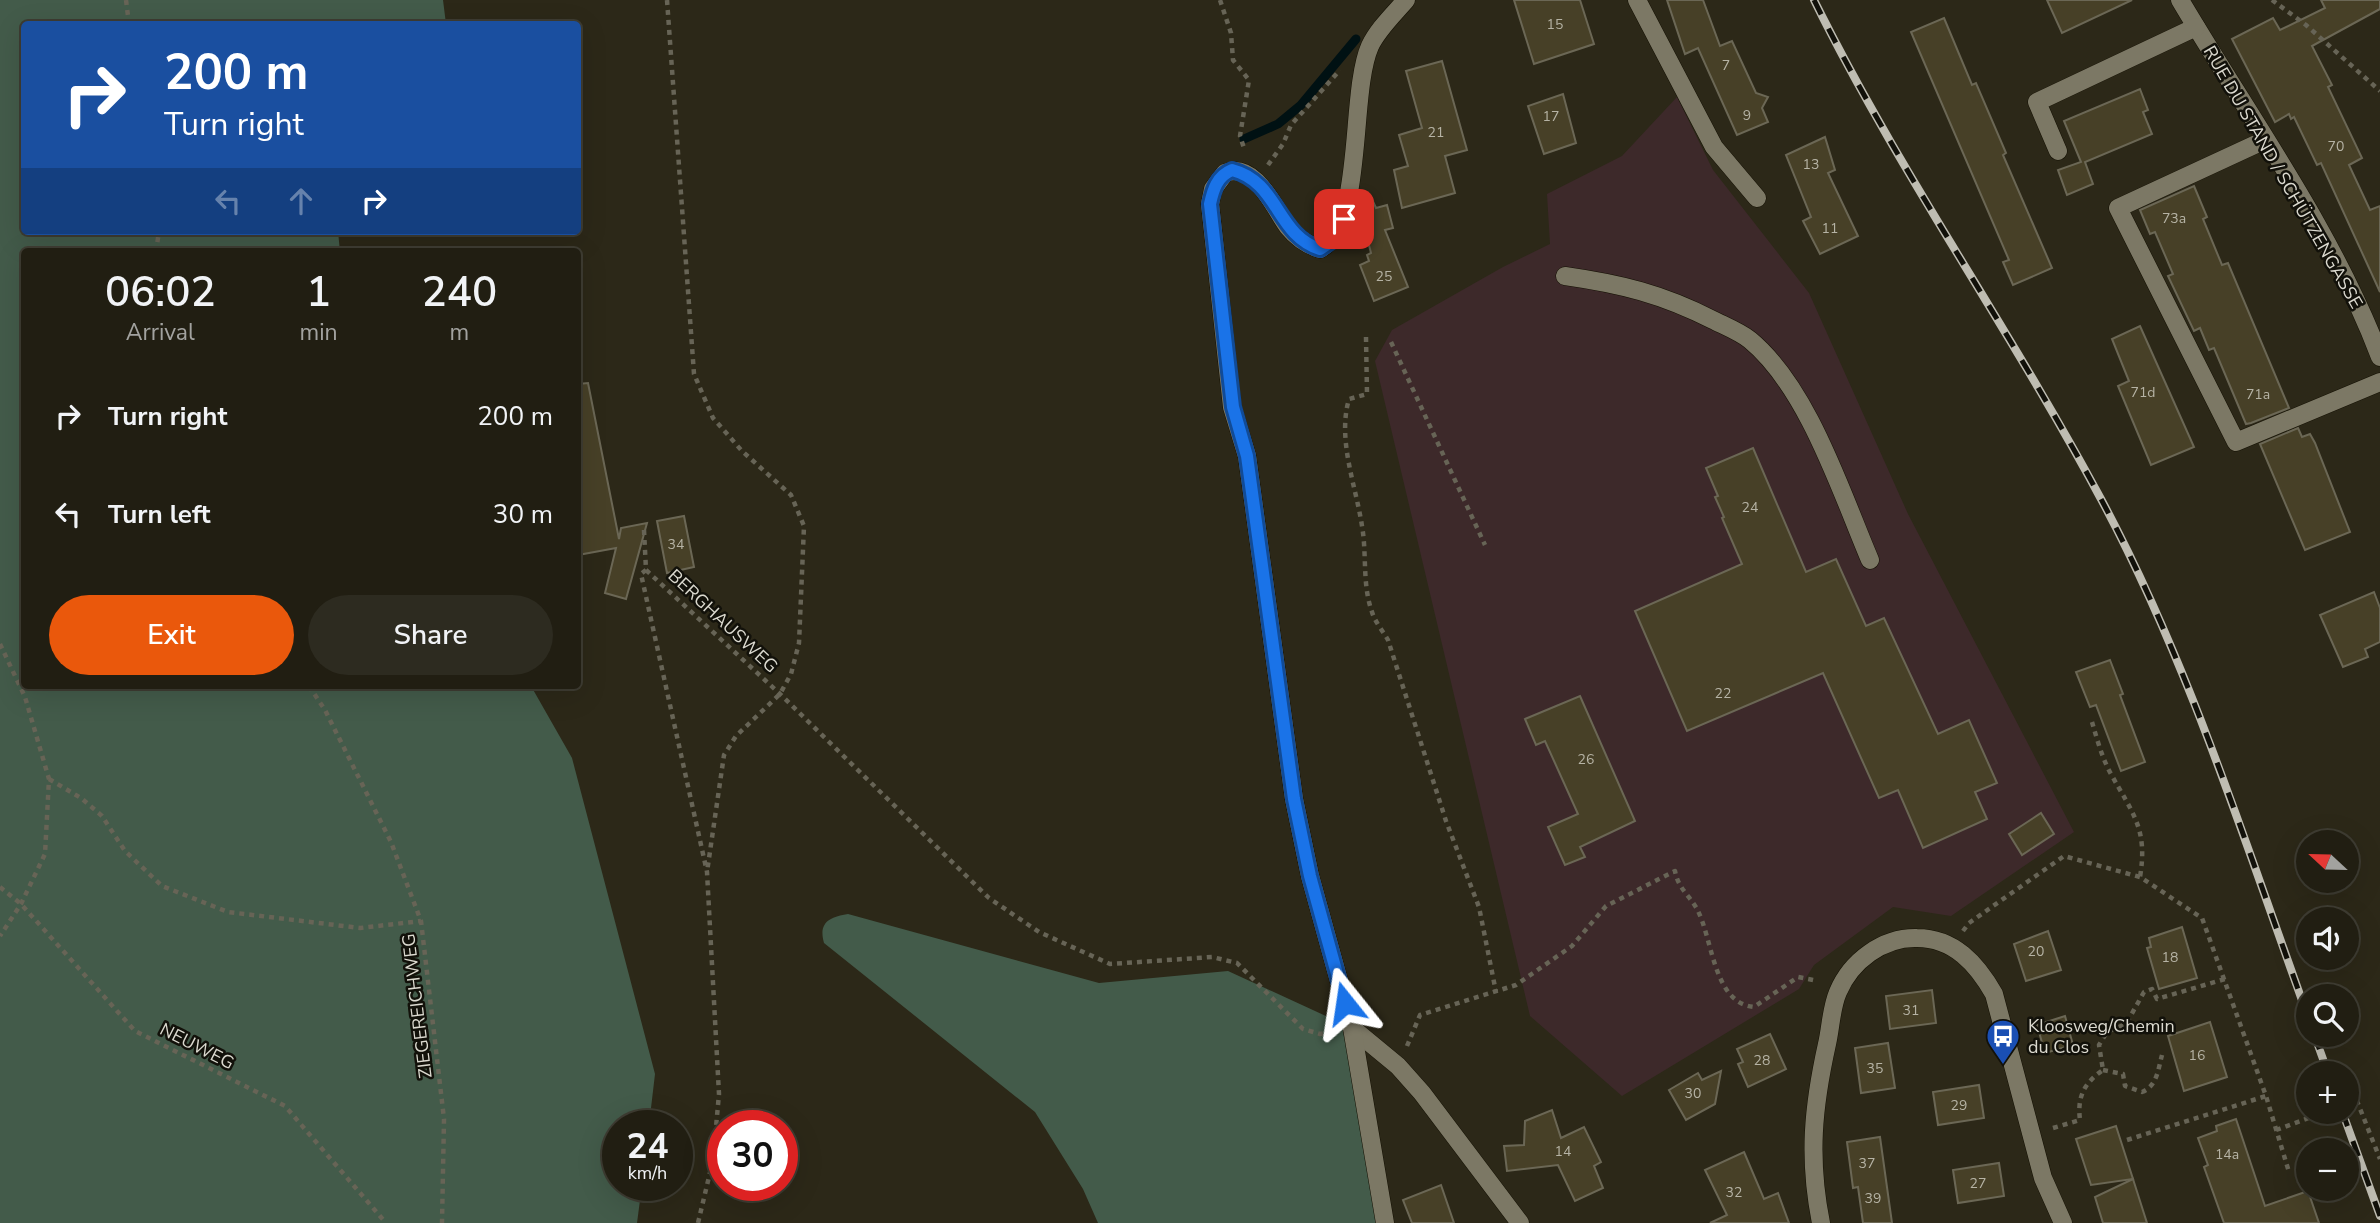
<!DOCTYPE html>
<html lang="en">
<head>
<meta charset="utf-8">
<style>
	:root { --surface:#211e12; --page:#2d2b20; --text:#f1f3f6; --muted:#a2a29f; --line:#3e3c32; --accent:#ea580c }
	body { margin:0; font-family:"Nunito Sans",sans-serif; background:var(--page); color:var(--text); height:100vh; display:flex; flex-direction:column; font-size:26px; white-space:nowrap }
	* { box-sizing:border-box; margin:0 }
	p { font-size:23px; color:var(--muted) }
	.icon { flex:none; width:38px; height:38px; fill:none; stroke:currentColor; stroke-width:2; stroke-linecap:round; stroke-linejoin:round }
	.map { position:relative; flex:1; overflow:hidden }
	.side { position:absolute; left:21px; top:248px; width:560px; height:441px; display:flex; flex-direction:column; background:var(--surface); border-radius:7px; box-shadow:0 7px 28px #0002,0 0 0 2px var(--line) }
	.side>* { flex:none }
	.hud { position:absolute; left:21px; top:21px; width:560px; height:214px; border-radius:7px; box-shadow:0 7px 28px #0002,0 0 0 2px var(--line); background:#1a4fa0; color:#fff; overflow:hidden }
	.needle { width:46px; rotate:292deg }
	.buttons { position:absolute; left:2296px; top:830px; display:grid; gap:14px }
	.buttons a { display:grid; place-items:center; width:63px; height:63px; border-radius:50%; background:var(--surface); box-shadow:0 7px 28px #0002,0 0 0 2px var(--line); font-size:35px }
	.speed { position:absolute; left:602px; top:1110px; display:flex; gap:14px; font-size:35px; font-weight:700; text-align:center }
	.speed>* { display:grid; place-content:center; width:91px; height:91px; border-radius:50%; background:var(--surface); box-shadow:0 7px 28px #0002,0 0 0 2px var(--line); line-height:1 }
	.speed small { font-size:18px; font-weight:400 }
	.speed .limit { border:10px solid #d22; background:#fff; color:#111 }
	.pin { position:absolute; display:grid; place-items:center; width:60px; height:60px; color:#fff; margin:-30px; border-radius:14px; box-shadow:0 4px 10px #0006 }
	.me { position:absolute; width:77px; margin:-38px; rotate:345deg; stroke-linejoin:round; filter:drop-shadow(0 0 5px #0008) }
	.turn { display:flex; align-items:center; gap:24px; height:147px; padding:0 28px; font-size:32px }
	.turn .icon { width:91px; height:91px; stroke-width:2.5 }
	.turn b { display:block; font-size:49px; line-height:60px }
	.lanes { display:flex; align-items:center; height:66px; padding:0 28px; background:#0003; justify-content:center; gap:35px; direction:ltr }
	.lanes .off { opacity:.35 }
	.eta { display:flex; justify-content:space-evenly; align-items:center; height:119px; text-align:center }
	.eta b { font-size:42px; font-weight:600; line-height:49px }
	.button { display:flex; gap:14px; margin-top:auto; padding:14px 28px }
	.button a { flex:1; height:80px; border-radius:42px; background:var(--accent); color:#fff; font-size:28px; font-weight:600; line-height:80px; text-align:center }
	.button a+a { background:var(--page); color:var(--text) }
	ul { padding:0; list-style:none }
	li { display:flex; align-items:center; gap:21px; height:98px; padding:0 28px }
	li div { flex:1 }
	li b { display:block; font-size:26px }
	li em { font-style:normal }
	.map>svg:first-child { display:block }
	.medical { fill:#3d292a }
	.forest { fill:#435b4a }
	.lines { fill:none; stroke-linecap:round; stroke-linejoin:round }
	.stream { stroke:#001113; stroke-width:9 }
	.building { fill:#474027; stroke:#6b6755; stroke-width:2 }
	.minor-casing { stroke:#141003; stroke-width:19 }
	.path { stroke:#676456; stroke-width:4.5; stroke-dasharray:5 5; stroke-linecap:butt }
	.minor { stroke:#7c7865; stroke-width:18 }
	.rail-casing { stroke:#bfbdb2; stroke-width:8 }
	.rail { stroke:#12110a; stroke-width:5; stroke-dasharray:16; stroke-linecap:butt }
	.route-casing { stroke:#114b97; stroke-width:18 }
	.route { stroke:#1a73e8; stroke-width:12 }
	.labels { text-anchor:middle; stroke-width:5; stroke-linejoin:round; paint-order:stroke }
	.number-label { font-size:14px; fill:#b6b3a5 }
	.street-label { font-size:18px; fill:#dbd9cf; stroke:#12110a }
	.poi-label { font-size:18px; fill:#dbd9cf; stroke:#12110a; text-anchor:start }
</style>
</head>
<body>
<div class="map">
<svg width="2380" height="1223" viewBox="0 0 2380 1223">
	<rect width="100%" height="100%" fill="#2c2818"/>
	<polygon class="medical" points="1677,97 1713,170 1809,293 1908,514 2074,832 1951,916 1893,907 1814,965 1799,989 1622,1096 1530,1016 1375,361 1392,330 1503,267 1550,244 1547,194 1622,156"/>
	<g class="forest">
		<polygon points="0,0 443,0 446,24 24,24 24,231 338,231 340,252 24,252 24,686 531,686 572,758 655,1074 649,1125 618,1125 618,1185 642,1185 637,1223 0,1223"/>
		<path d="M848,914L1099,983L1228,971L1352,1028L1385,1223H1098L1083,1189L1035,1112L824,943C818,922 830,917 848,914Z"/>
	</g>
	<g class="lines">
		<polyline class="stream" points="1244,139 1278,124 1301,105 1356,39"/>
	</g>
	<g class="building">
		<polygon points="1514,0 1580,0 1594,44 1534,64"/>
		<polygon points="1667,0 1703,0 1720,46 1732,41 1756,93 1768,97 1762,108 1768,122 1737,135 1698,48 1685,54"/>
		<polygon points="2047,0 2132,0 2062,33"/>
		<polygon points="2321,0 2380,0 2380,9 2312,46 2332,85 2328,87 2362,158 2349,165 2370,210 2380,206 2380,292 2321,163 2317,165 2294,117 2291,119 2289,114 2275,122 2232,39 2273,18 2280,30 2325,8"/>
		<polygon points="1944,18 1972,85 1976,83 2006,153 2003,155 2052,268 2013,285 2003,262 2009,260 1911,32"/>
		<polygon points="1442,61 1467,150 1445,156 1455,193 1402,208 1394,170 1408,166 1399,135 1422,128 1406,71"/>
		<polygon points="2140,89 2148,110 2143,112 2152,134 2085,162 2093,184 2067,195 2058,170 2081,162 2064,121"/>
		<polygon points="1563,94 1576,143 1544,154 1528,106"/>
		<polygon points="1825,137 1835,170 1828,173 1858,236 1820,254 1803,221 1811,217 1786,155"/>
		<polygon points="2194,186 2207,217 2203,219 2222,265 2228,263 2289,408 2251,423 2246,424 2214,348 2209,350 2200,328 2194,331 2168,276 2173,274 2155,232 2150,234 2140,210"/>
		<polygon points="1371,197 1376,208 1387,205 1393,228 1385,230 1408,287 1374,301 1360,265 1369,261 1367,255 1371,253 1358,202"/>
		<polygon points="2140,326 2194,447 2151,465 2118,386 2129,381 2112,339"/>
		<polygon points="588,383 619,539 621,528 647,523 626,599 605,593 616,548 578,555 578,384"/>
		<polygon points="2298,428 2302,437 2310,434 2315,443 2350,532 2305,550 2260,444"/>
		<polygon points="1753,448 1806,572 1836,559 1866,626 1884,618 1938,734 1969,720 1997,783 1975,792 1987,819 1923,848 1898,790 1879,798 1823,673 1687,731 1635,611 1742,564 1722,518 1724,517 1715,497 1718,496 1706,468"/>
		<polygon points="684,516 694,567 667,573 657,521"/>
		<polygon points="2374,592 2380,608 2380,642 2365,649 2368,657 2343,667 2320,615"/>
		<polygon points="2110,660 2123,694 2120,695 2145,762 2121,771 2096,705 2090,707 2076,672"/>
		<polygon points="1580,696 1635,821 1580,847 1585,857 1565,865 1548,827 1578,814 1545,741 1536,745 1525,719"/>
		<polygon points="2041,813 2054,834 2022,855 2009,834"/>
		<polygon points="2182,927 2197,978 2159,989 2147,948 2151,947 2149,938"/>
		<polygon points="2048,931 2061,970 2026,981 2014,944"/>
		<polygon points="1932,990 1936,1023 1890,1029 1886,996"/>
		<polygon points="2065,1016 2073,1045 2045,1053 2037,1025"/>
		<polygon points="2210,1022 2227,1077 2184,1091 2168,1036"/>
		<polygon points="1770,1034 1786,1069 1748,1087 1738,1064 1743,1062 1737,1049"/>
		<polygon points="1888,1043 1895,1088 1861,1093 1855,1048"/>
		<polygon points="1721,1071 1715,1104 1686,1120 1669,1090 1698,1073 1702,1080"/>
		<polygon points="1979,1085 1984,1118 1938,1125 1933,1092"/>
		<polygon points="1552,1110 1561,1138 1584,1127 1601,1162 1594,1166 1603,1188 1575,1201 1558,1165 1507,1171 1504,1146 1524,1145 1525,1121"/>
		<polygon points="2236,1119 2265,1206 2308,1191 2319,1223 2224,1223 2204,1167 2208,1165 2198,1138 2217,1131 2216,1126"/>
		<polygon points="2116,1126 2133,1179 2091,1185 2076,1139"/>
		<polygon points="1880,1137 1892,1223 1863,1223 1858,1187 1853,1188 1847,1142"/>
		<polygon points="1744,1152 1764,1199 1778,1193 1789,1223 1710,1223 1727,1215 1705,1170"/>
		<polygon points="1999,1163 2004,1196 1958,1203 1953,1170"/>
		<polygon points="2133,1179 2147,1223 2103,1223 2095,1197"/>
		<polygon points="1441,1185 1454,1223 1412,1223 1403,1200"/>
	</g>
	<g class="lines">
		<defs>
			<g id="minor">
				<polyline points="1637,0 1714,147 1757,198"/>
				<path d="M2180,0C2249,117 2332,230 2380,357"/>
				<polyline points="2265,140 2118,208 2236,442 2380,382"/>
				<polyline points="2058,151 2037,102 2196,27"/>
				<path d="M1565,276C1621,284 1662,294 1713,320C1725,326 1740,332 1750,340C1808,388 1841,492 1870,560"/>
				<polyline points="1352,1028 1398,1066 1422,1093 1520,1223"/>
				<path d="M1385,1223L1352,1028L1310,876L1294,799L1247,456L1232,407L1210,204L1213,189L1225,173C1256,161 1275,210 1288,227C1297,238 1307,245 1320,249C1365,225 1349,93 1370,46C1378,29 1394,14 1406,0"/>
				<path d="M1821,1223C1808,1158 1813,1107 1827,1044C1831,1027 1831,1008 1838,992C1851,961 1883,937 1917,938C1954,938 1977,964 1994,994L2043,1178L2063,1223"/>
			</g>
		</defs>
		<use href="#minor" class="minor-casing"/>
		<g class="path">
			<polyline points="126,0 129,24"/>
			<polyline points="667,0 694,374 713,418 742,451 791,495 804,526 799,643 791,674 780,694 736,736 724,755 707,872"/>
			<polyline points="1220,0 1231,33 1233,60 1249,80 1240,136 1245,151"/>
			<polyline points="2272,0 2306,25 2380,91"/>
			<polyline points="1268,165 1283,144 1291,125 1340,70"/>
			<polyline points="156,252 159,231"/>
			<path d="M1366,337L1367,394L1349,399C1337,440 1356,486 1362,526C1367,555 1362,584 1372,612C1375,622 1383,631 1388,640L1446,821L1479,907L1496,992"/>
			<polyline points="1391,342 1485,545"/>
			<polyline points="644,530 646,570 641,574 707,872 719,1094 713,1160 698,1223"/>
			<polyline points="646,570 780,694 989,898 1039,932 1110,964 1212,957 1237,963 1303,1029 1320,1034 1331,1032"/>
			<polyline points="0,644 25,697 49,779 45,854 21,904 0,936"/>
			<polyline points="309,686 325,710 391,842 421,921 444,1119 442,1223"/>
			<path d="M2092,722C2097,739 2102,758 2111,774C2133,814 2148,829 2140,877"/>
			<polyline points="49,779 81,798 102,816 125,851 162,886 228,912 360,928 421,921"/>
			<polyline points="0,887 21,904 135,1031 285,1106 386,1223"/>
			<polyline points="1963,931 1969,923 2064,856 2140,877 2202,918 2266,1096 2289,1172"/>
			<path d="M1407,1046L1420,1015L1516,985L1572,946L1606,906L1675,871C1678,888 1689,895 1697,909C1713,939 1713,1003 1754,1007L1798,977L1818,981"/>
			<path d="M2103,1070L2123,1074L2125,1086L2142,1092C2157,1086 2158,1070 2162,1055"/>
			<polyline points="2347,1105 2357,1101 2380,1159"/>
			<path d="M2053,1128L2080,1120C2077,1097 2084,1083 2103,1070L2099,1045L2107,1032L2126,1024L2144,992L2152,989L2157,999L2225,979"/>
			<polyline points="2276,1130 2328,1111"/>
			<polyline points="2127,1140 2266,1096"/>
		</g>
		<use href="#minor" class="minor"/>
		<defs>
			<g id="rail">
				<path d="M1814,0C1899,172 2010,329 2101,499C2189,663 2245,843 2308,1017"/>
				<polyline points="2314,1034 2328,1073"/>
				<polyline points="2342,1111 2380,1216"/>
			</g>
		</defs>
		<use href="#rail" class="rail-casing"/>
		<use href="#rail" class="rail"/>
	</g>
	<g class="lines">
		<defs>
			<path id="route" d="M1344,219L1336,238L1320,249C1276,235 1279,182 1232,170C1217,176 1213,190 1210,204L1233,407L1247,456L1294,799L1310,876L1345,1003"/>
		</defs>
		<use href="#route" class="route-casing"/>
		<use href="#route" class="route"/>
	</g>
	<defs>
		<symbol id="bus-pin" viewBox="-11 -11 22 30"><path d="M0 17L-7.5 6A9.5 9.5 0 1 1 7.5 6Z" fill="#1a4fb4" stroke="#12110a"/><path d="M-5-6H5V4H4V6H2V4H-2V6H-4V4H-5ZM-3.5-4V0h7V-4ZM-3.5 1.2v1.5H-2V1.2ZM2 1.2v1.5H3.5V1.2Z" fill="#fff"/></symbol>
	</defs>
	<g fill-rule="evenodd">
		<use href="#bus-pin" x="1984" y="1017" width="38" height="52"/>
	</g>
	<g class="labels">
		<g class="number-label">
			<text x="1555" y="29">15</text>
			<text x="1726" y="70">7</text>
			<text x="1747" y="120">9</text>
			<text x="1551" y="121">17</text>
			<text x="1436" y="137">21</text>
			<text x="2336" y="151">70</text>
			<text x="1811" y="169">13</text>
			<text x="2174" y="223">73a</text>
			<text x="1830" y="233">11</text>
			<text x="1384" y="281">25</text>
			<text x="2143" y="397">71d</text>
			<text x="2258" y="399">71a</text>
			<text x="1750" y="512">24</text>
			<text x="676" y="549">34</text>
			<text x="1723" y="698">22</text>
			<text x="1586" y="764">26</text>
			<text x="2036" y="956">20</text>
			<text x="2170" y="962">18</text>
			<text x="1911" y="1015">31</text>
			<text x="2197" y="1060">16</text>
			<text x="1762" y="1065">28</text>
			<text x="1875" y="1073">35</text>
			<text x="1693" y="1098">30</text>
			<text x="1959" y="1110">29</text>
			<text x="1563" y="1156">14</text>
			<text x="2227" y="1159">14a</text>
			<text x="1867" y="1168">37</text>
			<text x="1978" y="1188">27</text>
			<text x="1734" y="1197">32</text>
			<text x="1873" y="1203">39</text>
		</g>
		<g class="street-label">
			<text transform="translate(2283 177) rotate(60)" y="6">RUE DU STAND / SCHÜTZENGASSE</text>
			<text transform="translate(723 621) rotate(43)" y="6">BERGHAUSWEG</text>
			<text transform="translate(417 1006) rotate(-97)" y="6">ZIEGEREICHWEG</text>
			<text transform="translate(197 1046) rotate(27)" y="6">NEUWEG</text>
		</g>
		<g class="poi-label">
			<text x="2028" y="1032">Kloosweg/Chemin<tspan x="2028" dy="21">du Clos</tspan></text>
		</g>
	</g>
</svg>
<div class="buttons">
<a><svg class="needle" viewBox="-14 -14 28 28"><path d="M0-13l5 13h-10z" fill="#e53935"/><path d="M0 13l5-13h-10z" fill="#a2a29f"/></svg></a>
<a><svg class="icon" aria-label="sound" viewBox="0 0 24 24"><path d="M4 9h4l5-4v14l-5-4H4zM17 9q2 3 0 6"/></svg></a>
<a><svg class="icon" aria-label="search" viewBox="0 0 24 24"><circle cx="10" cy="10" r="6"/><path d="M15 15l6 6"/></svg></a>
<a>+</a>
<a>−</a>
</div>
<div class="speed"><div>24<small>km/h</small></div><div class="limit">30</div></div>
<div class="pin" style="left:1344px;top:219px;background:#d93025"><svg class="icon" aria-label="arrive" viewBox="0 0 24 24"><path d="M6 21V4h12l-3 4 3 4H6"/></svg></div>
<svg class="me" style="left:1345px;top:1003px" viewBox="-20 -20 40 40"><path d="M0-17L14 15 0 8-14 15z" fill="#1a73e8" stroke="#fff" stroke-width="4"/></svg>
<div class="hud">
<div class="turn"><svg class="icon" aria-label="right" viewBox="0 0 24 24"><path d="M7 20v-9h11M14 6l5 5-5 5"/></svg><div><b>200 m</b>Turn right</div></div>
<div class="lanes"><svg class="icon off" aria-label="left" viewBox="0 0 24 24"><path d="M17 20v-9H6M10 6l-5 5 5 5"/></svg><svg class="icon off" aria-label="ahead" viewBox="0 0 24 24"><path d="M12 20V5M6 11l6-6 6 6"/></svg><svg class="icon" aria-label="right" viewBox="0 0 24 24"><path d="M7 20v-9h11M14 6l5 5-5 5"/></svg></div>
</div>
<section class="side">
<div class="eta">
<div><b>06:02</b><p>Arrival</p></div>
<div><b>1</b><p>min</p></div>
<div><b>240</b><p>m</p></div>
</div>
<ul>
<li><svg class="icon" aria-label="right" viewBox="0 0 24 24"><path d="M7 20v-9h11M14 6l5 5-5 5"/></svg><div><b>Turn right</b></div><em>200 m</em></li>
<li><svg class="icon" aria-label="left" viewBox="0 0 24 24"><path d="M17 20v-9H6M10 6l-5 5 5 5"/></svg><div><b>Turn left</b></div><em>30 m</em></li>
</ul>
<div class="button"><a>Exit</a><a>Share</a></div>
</section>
</div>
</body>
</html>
